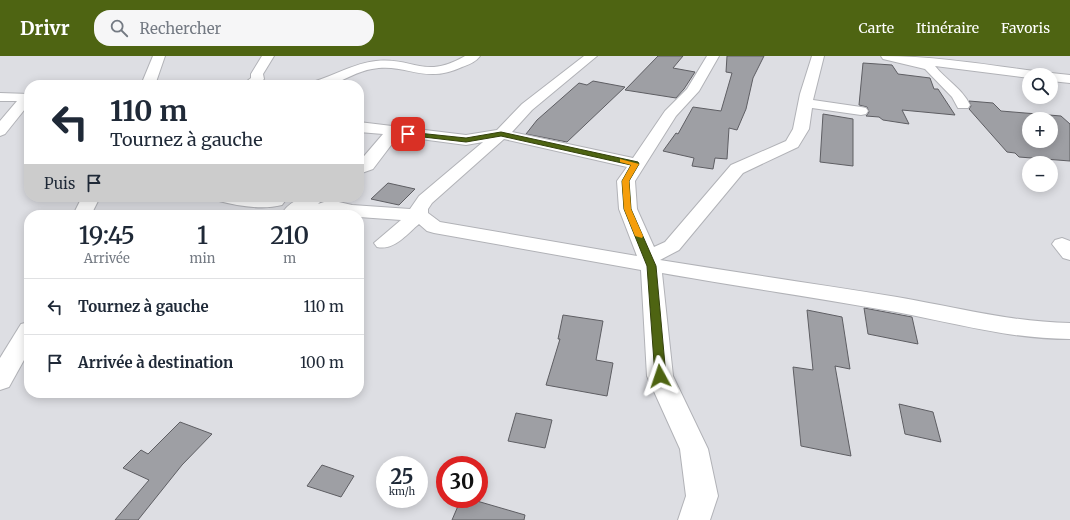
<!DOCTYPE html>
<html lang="fr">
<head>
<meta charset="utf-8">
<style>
	:root { --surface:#fff; --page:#f6f6f7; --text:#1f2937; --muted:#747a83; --line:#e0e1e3; --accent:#4e6412 }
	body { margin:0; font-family:Merriweather,serif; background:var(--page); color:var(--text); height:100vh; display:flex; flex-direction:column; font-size:15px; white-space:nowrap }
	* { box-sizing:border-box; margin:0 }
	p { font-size:13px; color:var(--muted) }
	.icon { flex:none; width:22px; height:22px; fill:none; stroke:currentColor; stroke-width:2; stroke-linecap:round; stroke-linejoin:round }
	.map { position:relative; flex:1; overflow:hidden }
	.details { position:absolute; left:24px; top:154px; width:340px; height:188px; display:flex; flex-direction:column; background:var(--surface); border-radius:16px; box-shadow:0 2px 10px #0003 }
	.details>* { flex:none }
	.banner { position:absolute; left:24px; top:24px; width:340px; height:122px; border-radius:16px; box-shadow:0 2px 10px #0003; background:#fff; color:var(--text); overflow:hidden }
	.tools { position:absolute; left:1022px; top:12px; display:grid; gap:8px }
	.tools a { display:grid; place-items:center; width:36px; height:36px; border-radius:50%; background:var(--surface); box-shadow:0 2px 10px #0003; font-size:20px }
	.speed { position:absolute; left:376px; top:400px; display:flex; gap:8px; font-size:20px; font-weight:700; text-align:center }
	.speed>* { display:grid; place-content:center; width:52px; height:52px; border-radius:50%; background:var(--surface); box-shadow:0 2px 10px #0003; line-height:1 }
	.speed small { font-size:10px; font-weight:400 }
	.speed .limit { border:6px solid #d22; background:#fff; color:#111 }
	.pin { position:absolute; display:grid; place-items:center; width:34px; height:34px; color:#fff; margin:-17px; border-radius:8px; box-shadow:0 2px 6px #0006 }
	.me { position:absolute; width:44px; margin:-22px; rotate:355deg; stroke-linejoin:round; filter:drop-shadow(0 0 3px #0008) }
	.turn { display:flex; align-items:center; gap:14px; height:84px; padding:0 20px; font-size:18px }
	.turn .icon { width:52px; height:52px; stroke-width:2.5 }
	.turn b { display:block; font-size:28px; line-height:34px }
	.then { display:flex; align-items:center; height:38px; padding:0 20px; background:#0003; gap:8px; font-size:15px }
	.eta { display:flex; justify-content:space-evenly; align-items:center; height:68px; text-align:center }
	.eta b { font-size:24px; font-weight:600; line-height:28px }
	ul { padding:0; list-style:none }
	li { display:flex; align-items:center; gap:12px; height:56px; padding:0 20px; border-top:1px solid var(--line) }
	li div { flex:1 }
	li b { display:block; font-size:15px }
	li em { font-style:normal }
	header { display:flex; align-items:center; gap:24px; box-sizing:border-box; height:56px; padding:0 20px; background:var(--accent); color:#fff }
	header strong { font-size:19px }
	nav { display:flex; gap:22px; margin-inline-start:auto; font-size:14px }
	.search { width:280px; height:36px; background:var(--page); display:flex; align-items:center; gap:10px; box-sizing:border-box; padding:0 14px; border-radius:16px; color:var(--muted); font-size:15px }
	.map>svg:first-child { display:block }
	.building { fill:#9e9fa4; stroke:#5e5e63; fill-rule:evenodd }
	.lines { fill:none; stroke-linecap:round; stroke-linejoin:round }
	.minor-casing { stroke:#b1b2b7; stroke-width:2 }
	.minor { fill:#fff; fill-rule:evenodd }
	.route { fill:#4e6412; stroke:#33410c }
	.slow { fill:#f59e0b }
</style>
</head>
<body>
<header>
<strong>Drivr</strong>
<div class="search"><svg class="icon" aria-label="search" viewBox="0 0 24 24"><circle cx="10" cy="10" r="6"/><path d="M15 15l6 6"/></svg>Rechercher</div>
<nav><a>Carte</a><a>Itinéraire</a><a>Favoris</a></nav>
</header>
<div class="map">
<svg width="1070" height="464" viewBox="0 0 1070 464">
	<rect width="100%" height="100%" fill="#dddee3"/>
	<g class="building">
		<polygon points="658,0 683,0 673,12 695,16 684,33 676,42 625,34"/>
		<polygon points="727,0 764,0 753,22 746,53 737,74 729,72 727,103 715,102 713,113 692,110 694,102 663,95 676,77 678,78 693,51 721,55 732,17 726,16"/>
		<polygon points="863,7 892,9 898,18 930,22 934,33 938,33 955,59 902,54 909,68 883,64 879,61 866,60 869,56 867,51 859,49"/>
		<polygon points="593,25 625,31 567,86 526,78 537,64 579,27 587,29"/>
		<path d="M969,45L993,47L1001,55L1061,60L1070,68V105L1019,101L1015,97L1007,96L969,53L971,50ZM1029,63H1051V85H1029Z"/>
		<polygon points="823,58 853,63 853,110 820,106"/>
		<polygon points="388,127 415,133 399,149 371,143"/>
		<polygon points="864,252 912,261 918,288 868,278"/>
		<polygon points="807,254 842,261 850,313 835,310 851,400 801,390 793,311 813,314"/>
		<polygon points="563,259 603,265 596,304 613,307 607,340 546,329 560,283 558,283"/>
		<polygon points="899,348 933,356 941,386 905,378"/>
		<polygon points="516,357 552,364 545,392 508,385"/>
		<polygon points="180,366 212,378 182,409 138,464 115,464 149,424 123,412 141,394 148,398"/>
		<polygon points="322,409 354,420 341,441 307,430"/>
		<polygon points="461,443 470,443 525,459 524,464 452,464"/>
	</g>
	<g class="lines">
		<defs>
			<g id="minor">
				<polygon points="153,0 165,0 155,29 141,29"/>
				<polygon points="262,0 274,0 263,18 264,23 258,29 242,29 251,22 251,18"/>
				<path d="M465,0H480C476,6 468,9 462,11C424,29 405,6 372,13C358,15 345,24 332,28C325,30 317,29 310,29L312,26C334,20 354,7 376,5C414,1 424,24 465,0Z"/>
				<path d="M584,0H597L532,54L512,76L633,102L665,55L687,33L707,0H719L699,35L676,60L635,125L637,153L654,191L665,186L731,109L786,85L793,73L800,38L812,0H824L813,44L861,51L866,52L868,55L866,58L861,59L812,52L809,73L798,91L743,117L679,194L660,204C739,217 818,228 897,241C955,251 1011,266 1070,267V283C1010,283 954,267 896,256C818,242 740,231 662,217L673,320L708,393L718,440L710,464H678L686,440L680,393L647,320L641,214L434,177L427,175L419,168C407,178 394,195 377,191L374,187L401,164L359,161V159C351,159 335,155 329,156C322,157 317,160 309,158L307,155L300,159H285L283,156C293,141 309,141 325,141L318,148L330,144L352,149L410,153L419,140L483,86L466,89L398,80L373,113L359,118V106L383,78L359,76V66L466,79L497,74L522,48ZM504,83L627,111L617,125L619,153L637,200L440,166L428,157V153L432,147Z"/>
				<path d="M881,0C933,0 983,8 1034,15L1040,19H1029V22L935,10C946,24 962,32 970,49L968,52H958L952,41L925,13L883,3Z"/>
				<polygon points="1051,17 1070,19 1070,27 1051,25 1051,19 1046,19"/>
				<polygon points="293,25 308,26 310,29 286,29 288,26"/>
				<polygon points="0,37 29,38 29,48 5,78 0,80 0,65 17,45 0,45"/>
				<polygon points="82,141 100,141 91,159 73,159"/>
				<path d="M216,141H282L285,145L282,149C263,154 238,150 219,145Z"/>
				<polygon points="1062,182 1070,185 1070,204 1063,202 1052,188 1055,184"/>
				<polygon points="29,266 29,295 9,331 0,334 0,302 21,268"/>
			</g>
		</defs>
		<use href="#minor" class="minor-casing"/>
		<use href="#minor" class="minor"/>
	</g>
	<polygon class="route" points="408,76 466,82 501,76 638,106 639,108 629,125 631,153 656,210 666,320 664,323 660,324 655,320 647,210 624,153 622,125 631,109 501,80 466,86 406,79 406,76"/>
	<polygon class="slow" points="620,103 639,108 629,125 631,153 643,180 642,182 635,180 624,153 622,125 631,109 620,106"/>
</svg>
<div class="tools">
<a><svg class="icon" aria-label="search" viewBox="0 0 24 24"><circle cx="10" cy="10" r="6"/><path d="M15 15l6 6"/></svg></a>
<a>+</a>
<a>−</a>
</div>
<div class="speed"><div>25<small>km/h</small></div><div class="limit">30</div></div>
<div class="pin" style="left:408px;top:78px;background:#d93025"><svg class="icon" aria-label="arrive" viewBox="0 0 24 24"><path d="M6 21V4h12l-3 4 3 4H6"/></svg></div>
<svg class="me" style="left:660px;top:320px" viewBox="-20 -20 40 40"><path d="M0-17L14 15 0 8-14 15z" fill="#4e6412" stroke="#fff" stroke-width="4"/></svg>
<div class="banner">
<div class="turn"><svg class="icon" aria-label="left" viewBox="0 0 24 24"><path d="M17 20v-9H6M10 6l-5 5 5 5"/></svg><div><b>110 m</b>Tournez à gauche</div></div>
<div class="then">Puis<svg class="icon" aria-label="arrive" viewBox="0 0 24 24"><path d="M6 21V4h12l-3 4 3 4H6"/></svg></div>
</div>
<section class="details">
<div class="eta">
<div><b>19:45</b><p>Arrivée</p></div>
<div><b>1</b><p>min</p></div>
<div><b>210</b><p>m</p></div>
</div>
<ul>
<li><svg class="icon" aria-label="left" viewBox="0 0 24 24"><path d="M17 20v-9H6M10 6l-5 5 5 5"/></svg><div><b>Tournez à gauche</b></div><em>110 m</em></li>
<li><svg class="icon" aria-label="arrive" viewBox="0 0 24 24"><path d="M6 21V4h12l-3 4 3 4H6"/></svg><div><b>Arrivée à destination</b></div><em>100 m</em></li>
</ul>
</section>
</div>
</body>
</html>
